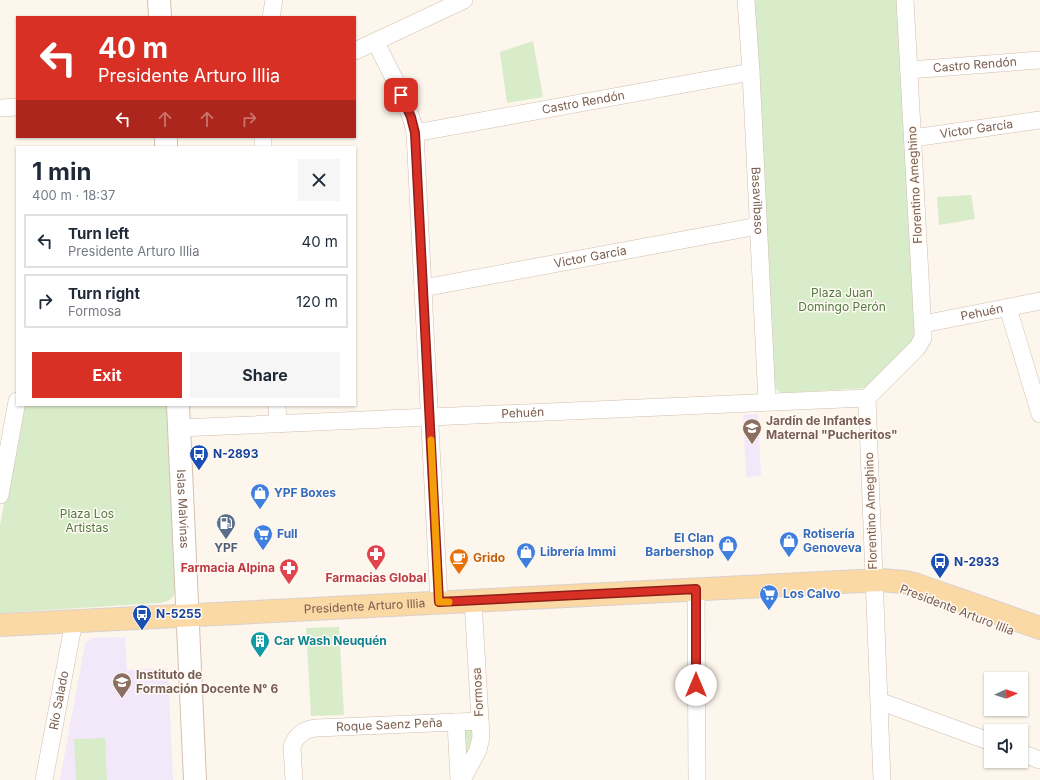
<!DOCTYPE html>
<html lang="en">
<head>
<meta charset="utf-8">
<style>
	:root { --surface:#fff; --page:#f6f6f7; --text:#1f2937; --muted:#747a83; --line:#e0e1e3; --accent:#d93025 }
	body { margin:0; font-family:Inter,sans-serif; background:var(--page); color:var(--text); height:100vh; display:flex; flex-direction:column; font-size:15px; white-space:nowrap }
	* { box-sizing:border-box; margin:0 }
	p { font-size:13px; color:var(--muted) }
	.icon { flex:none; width:22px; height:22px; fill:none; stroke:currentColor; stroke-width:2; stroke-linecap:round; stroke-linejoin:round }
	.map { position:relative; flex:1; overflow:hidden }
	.panel { position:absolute; left:16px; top:146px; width:340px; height:260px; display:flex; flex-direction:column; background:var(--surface); border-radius:0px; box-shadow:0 1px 3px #0004 }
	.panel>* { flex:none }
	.banner { position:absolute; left:16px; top:16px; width:340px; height:122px; border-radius:0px; box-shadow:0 1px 3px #0004; background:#d93025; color:#fff; overflow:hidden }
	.needle { width:26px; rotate:87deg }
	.controls { position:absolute; left:984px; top:672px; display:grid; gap:8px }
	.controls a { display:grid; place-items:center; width:44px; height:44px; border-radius:0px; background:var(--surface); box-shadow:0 1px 3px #0004; font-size:20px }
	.pin { position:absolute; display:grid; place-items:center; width:34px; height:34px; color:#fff; margin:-17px; border-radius:8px; box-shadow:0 2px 6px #0006 }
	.me { position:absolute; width:44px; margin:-22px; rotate:0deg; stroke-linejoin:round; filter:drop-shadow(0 0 3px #0008) }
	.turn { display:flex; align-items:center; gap:14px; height:84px; padding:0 16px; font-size:18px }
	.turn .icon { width:52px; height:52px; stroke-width:2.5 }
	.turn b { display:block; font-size:28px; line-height:34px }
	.lanes { display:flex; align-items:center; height:38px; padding:0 16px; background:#0003; justify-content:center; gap:20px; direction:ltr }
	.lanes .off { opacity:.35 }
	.round { display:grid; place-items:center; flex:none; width:42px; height:42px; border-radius:0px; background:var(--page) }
	.summary { display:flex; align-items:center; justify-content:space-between; height:68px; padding:0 16px }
	h1 { font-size:24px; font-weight:700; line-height:30px }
	.primary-button { display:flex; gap:8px; margin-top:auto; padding:8px 16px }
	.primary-button a { flex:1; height:46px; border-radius:0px; background:var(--accent); color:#fff; font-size:16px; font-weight:700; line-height:46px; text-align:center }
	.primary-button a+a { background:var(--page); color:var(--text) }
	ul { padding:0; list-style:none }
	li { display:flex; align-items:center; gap:12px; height:54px; margin:0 8px 6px; padding:0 8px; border:2px solid var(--line); border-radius:0px }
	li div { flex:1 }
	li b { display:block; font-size:15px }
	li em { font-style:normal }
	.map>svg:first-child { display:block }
	.education { fill:#f3e8fa }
	.green { fill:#d8ecc9 }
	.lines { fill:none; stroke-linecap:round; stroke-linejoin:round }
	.minor-casing { stroke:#d1beb0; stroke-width:18 }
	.secondary-casing { stroke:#d6c0b0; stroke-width:24 }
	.primary-casing { stroke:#dad1cd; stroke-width:24 }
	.minor { stroke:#fff; stroke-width:17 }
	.secondary { stroke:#fff; stroke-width:22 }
	.primary { stroke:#fbd9a5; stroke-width:22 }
	.route-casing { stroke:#8d1f18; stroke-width:10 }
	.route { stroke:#d93025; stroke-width:7 }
	.slow { stroke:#f59e0b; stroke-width:7 }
	.labels { text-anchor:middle; stroke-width:3; stroke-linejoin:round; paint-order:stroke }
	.street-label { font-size:12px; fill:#7a5c4d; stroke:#fffaf3 }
	.park-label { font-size:12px; fill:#537a41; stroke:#fffaf3 }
	.education-label { font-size:12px; font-weight:bold; fill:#785e54; stroke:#fffaf3; text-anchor:start }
	.transit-label { font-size:12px; font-weight:bold; fill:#164399; stroke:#fffaf3; text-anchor:start }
	.shop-label { font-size:12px; font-weight:bold; fill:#366cbe; stroke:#fffaf3; text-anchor:start }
	.service-label { font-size:12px; font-weight:bold; fill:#4e5e75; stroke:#fffaf3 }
	.food-label { font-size:12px; font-weight:bold; fill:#c56008; stroke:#fffaf3; text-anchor:start }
	.health-label { font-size:12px; font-weight:bold; fill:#be3a42; stroke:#fffaf3; text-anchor:end }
	.culture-label { font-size:12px; font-weight:bold; fill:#0d838f; stroke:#fffaf3; text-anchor:start }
</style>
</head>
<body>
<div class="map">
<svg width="1040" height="780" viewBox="0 0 1040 780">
	<rect width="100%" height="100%" fill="#fdf6ec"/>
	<g class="education">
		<polygon points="758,414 761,476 746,477 743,415"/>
		<polygon points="125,637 127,670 168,668 173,780 60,780 85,644 92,638"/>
	</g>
	<g class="green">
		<polygon points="753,0 897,0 916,338 866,388 782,393 777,390 774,385"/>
		<polygon points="533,41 543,97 507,103 500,52"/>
		<polygon points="971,195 975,219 939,225 937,197"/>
		<path d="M22,405H168L176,591C173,599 168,602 160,603L0,613V525Z"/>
		<polygon points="339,627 344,715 311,716 306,628"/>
		<polygon points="471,728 477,735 466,754 464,731 465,729"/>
		<polygon points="105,738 107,780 76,780 74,739"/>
	</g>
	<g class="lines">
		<defs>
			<g id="minor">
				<path id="s1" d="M746,0L751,72L767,402"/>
				<polyline points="271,17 274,0"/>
				<path d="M376,42C388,69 410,104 415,133L439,602"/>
				<polyline points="355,51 464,0"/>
				<path id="s2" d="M909,70L1040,60"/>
				<polyline points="0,108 17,107"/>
				<path id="s3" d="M415,133L751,72"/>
				<polyline points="263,137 263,147"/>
				<path id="s4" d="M913,138L1040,120"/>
				<path id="s5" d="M423,288L758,226"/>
				<polyline points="1008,308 1040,414"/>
				<path id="s6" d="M923,324L1040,301"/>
				<polyline points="277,405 278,424"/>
				<path id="s7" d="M179,428L867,398"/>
				<polyline points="0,495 17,401"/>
				<polyline points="696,589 697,780"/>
				<polyline points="879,701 991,742"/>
				<polyline points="456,722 459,780"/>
				<polyline points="1021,753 1040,760"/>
				<path id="s8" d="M44,780L74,621"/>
				<path id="s9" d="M294,780L292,747C296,735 304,729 317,728L480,721"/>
				<polyline points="462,780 478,750 481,737 473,601"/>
				<polyline points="882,780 867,398 917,348 923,338 923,332 905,0"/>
			</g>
			<g id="secondary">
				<polyline points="159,0 160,17"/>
				<polyline points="166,137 166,147"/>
				<path id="s10" d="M178,405L195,780"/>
			</g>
			<g id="primary">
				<path id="s11" d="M0,625L880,580L905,582L917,585L1040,628"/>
			</g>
		</defs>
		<use href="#minor" class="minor-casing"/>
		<use href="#secondary" class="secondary-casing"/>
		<use href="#primary" class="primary-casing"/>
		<use href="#minor" class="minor"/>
		<use href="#secondary" class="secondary"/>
		<use href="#primary" class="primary"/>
	</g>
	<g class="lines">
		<defs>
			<polyline id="route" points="401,95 411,117 415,133 439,602 696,589 696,685"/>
		</defs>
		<use href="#route" class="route-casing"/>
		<use href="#route" class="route"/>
		<polyline class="slow" points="431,440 439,602 449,602"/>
	</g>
	<defs>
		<symbol id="school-pin" viewBox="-11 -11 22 30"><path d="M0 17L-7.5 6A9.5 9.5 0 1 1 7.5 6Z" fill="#8d6e63" stroke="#fffaf3"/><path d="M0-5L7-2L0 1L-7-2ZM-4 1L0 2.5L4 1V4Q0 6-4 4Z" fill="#fff"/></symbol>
		<symbol id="bus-pin" viewBox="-11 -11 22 30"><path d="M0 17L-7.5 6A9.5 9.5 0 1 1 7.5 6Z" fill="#1a4fb4" stroke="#fffaf3"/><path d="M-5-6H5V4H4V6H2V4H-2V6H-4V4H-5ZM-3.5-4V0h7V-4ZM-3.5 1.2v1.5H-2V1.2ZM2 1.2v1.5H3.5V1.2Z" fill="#fff"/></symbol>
		<symbol id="shop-pin" viewBox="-11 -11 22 30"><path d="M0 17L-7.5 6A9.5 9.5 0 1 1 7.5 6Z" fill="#3f7fe0" stroke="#fffaf3"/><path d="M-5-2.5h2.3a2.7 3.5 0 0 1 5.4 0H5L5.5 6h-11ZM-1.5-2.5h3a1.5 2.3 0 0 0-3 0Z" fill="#fff"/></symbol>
		<symbol id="fuel-pin" viewBox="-11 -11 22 30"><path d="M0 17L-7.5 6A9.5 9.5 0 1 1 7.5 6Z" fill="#5c6f8a" stroke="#fffaf3"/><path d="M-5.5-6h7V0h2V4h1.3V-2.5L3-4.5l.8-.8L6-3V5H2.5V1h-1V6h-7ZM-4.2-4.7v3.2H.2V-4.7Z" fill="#fff"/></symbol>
		<symbol id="supermarket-pin" viewBox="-11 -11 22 30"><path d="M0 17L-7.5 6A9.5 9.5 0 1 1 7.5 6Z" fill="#3f7fe0" stroke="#fffaf3"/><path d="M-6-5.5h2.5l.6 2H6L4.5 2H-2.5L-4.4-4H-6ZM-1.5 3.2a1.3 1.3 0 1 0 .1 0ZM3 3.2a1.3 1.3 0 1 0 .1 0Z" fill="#fff"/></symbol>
		<symbol id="pharmacy-pin" viewBox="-11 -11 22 30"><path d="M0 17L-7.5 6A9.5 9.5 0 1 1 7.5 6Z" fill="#e0444e" stroke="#fffaf3"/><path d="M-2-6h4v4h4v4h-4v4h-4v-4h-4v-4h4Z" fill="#fff"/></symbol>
		<symbol id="cafe-pin" viewBox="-11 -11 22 30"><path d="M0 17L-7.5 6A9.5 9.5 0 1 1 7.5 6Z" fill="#e8710a" stroke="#fffaf3"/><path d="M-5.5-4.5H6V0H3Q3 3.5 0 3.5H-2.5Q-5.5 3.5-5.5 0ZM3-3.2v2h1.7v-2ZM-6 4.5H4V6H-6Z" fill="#fff"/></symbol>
		<symbol id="building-pin" viewBox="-11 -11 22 30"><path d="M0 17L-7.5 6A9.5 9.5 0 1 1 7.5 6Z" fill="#0f9aa8" stroke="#fffaf3"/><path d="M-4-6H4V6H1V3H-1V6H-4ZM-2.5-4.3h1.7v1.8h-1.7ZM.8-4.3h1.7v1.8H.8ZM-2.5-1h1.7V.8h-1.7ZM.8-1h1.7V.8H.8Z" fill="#fff"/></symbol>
		<symbol id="university-pin" viewBox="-11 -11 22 30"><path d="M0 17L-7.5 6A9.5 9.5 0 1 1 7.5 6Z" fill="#8d6e63" stroke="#fffaf3"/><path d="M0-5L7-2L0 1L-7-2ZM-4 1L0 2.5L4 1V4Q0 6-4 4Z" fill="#fff"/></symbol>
	</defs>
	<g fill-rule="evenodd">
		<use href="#school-pin" x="741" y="417" width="22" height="30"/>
		<use href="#bus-pin" x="188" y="443" width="22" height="30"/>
		<use href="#shop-pin" x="249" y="482" width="22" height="30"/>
		<use href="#fuel-pin" x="215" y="512" width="22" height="30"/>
		<use href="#supermarket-pin" x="252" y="523" width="22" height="30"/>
		<use href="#shop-pin" x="778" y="530" width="22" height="30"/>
		<use href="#shop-pin" x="717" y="534" width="22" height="30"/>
		<use href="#shop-pin" x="515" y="541" width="22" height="30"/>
		<use href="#pharmacy-pin" x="365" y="543" width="22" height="30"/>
		<use href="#cafe-pin" x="448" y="547" width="22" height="30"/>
		<use href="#bus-pin" x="929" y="551" width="22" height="30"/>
		<use href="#pharmacy-pin" x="278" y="557" width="22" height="30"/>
		<use href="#supermarket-pin" x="758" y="583" width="22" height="30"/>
		<use href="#bus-pin" x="131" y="603" width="22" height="30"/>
		<use href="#building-pin" x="249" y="630" width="22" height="30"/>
		<use href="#university-pin" x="111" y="671" width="22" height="30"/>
	</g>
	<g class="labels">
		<g class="street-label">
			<text dy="4" stroke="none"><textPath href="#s2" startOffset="66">Castro Rendón</textPath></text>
			<text dy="4" stroke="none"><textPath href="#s3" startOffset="171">Castro Rendón</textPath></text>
			<text dy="4" stroke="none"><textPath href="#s4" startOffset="64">Victor García</textPath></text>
			<text transform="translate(915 185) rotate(-93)" y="4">Florentino Ameghino</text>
			<text dy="4" stroke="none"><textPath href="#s1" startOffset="201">Basavilbaso</textPath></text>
			<text dy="4" stroke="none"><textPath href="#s5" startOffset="170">Victor García</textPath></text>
			<text dy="4" stroke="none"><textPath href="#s6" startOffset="60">Pehuén</textPath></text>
			<text dy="4" stroke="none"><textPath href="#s7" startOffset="344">Pehuén</textPath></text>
			<text dy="4" stroke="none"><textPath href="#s10" startOffset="104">Islas Malvinas</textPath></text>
			<text transform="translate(871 511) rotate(-92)" y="4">Florentino Ameghino</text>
			<text dy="4" stroke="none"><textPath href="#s11" startOffset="365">Presidente Arturo Illia</textPath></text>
			<text transform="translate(957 610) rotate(21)" y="4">Presidente Arturo Illia</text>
			<text transform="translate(478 692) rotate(-93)" y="4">Formosa</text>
			<text dy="4" stroke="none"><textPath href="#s8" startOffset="81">Río Salado</textPath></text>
			<text dy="4" stroke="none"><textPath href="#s9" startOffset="139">Roque Saenz Peña</textPath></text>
		</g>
		<g class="park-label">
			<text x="842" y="297">Plaza Juan<tspan x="842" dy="14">Domingo Perón</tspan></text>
			<text x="87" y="518">Plaza Los<tspan x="87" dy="14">Artistas</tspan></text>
		</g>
		<g class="education-label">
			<text x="766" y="425">Jardín de Infantes<tspan x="766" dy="14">Maternal "Pucheritos"</tspan></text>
			<text x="136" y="679">Instituto de<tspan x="136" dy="14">Formación Docente N° 6</tspan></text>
		</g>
		<g class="transit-label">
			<text x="213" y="458">N-2893</text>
			<text x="954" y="566">N-2933</text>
			<text x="156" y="618">N-5255</text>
		</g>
		<g class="shop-label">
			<text x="274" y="497">YPF Boxes</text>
			<text x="277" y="538">Full</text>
			<text x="803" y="538">Rotisería<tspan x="803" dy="14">Genoveva</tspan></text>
			<text x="714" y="542" text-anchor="end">El Clan<tspan x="714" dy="14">Barbershop</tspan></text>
			<text x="540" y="556">Librería Immi</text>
			<text x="783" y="598">Los Calvo</text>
		</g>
		<g class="service-label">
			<text x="226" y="552">YPF</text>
		</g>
		<g class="food-label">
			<text x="473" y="562">Grido</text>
		</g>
		<g class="health-label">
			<text x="275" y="572">Farmacia Alpina</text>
			<text x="376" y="582" text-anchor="middle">Farmacias Global</text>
		</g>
		<g class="culture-label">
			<text x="274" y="645">Car Wash Neuquén</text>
		</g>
	</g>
</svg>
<div class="controls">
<a><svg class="needle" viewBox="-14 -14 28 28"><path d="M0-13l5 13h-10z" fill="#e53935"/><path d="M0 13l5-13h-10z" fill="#747a83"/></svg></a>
<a><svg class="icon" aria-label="sound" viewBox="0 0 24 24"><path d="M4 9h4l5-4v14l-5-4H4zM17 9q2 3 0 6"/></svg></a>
</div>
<div class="pin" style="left:401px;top:95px;background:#d93025"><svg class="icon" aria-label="arrive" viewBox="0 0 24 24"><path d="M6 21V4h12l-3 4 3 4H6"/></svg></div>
<svg class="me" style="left:696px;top:685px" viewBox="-20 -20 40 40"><circle r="19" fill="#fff"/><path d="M0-13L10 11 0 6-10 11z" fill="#d93025"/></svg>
<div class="banner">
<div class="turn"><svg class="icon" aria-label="left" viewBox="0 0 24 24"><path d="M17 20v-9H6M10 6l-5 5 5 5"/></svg><div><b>40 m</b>Presidente Arturo Illia</div></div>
<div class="lanes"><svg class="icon" aria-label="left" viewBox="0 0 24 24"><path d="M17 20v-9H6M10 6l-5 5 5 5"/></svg><svg class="icon off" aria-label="ahead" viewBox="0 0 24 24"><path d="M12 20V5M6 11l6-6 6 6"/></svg><svg class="icon off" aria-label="ahead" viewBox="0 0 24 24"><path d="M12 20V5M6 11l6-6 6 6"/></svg><svg class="icon off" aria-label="right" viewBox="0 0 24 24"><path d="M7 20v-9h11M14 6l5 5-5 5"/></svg></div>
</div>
<section class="panel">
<div class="summary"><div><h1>1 min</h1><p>400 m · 18:37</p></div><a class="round"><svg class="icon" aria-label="close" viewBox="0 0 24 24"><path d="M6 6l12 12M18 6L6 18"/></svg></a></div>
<ul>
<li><svg class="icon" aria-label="left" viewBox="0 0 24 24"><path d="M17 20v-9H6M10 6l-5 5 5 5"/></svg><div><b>Turn left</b><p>Presidente Arturo Illia</p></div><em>40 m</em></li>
<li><svg class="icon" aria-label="right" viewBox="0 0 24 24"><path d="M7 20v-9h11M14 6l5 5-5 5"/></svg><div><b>Turn right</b><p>Formosa</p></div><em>120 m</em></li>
</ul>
<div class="primary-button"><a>Exit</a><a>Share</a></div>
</section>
</div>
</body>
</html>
